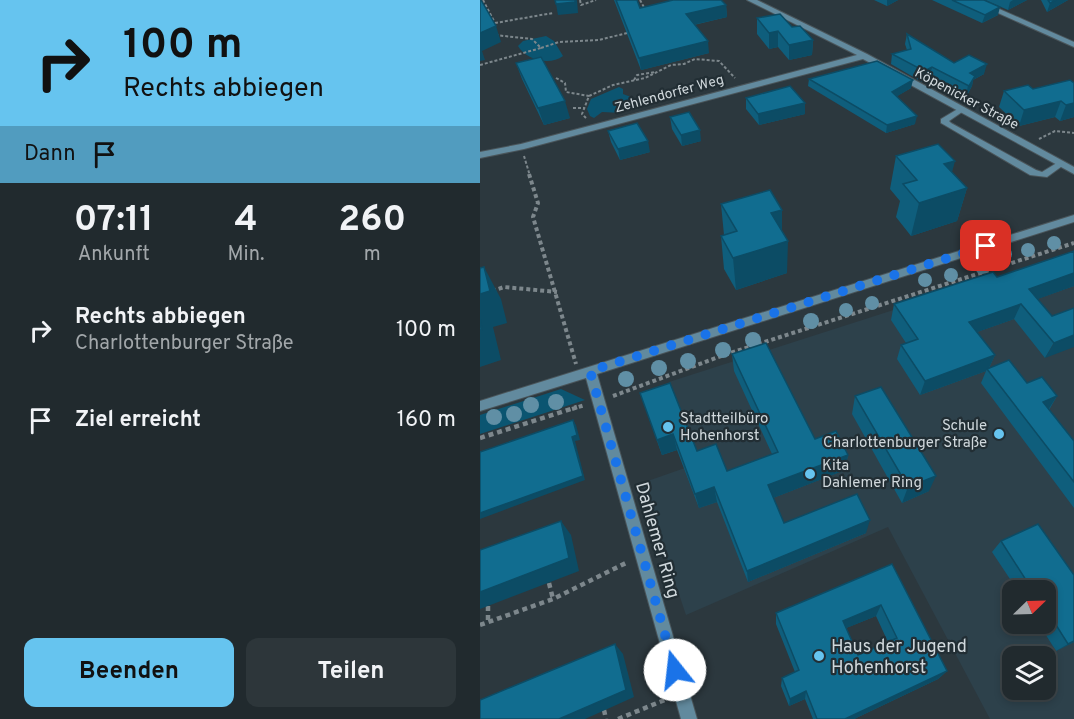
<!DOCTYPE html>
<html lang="de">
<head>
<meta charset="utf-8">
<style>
	:root { --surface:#212a2e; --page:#2d363a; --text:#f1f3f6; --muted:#a2a7aa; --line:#3e464a; --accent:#66c4ef }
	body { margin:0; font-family:Overpass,sans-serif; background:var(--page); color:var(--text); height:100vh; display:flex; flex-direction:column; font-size:22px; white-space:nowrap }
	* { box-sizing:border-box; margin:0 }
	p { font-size:20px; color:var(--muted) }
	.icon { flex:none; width:33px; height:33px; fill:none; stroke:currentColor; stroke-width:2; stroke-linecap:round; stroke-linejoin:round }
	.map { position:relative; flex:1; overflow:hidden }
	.panel { display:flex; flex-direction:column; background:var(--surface); width:480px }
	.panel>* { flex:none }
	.hud { background:#66c4ef; color:#111; overflow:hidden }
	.needle { width:39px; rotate:67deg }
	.controls { position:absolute; left:522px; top:580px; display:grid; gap:12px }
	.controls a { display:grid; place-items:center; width:54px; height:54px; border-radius:12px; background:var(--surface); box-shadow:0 3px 9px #0003,0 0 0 2px var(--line); font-size:30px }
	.pin { position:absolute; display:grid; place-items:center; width:51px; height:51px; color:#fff; margin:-26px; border-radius:12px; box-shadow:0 3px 9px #0006 }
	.me { position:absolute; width:66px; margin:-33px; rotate:344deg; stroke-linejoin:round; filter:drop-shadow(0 0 4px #0008) }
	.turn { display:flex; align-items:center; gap:21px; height:126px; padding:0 24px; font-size:27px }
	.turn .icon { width:78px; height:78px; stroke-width:2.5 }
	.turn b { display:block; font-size:42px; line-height:51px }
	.then { display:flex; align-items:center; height:57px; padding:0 24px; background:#0003; gap:12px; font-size:22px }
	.eta { display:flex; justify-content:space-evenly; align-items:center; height:102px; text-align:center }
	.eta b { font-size:36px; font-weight:700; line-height:42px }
	.button { display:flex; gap:12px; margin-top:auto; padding:12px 24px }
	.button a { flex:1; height:69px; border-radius:12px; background:var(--accent); color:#111; font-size:24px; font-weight:700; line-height:69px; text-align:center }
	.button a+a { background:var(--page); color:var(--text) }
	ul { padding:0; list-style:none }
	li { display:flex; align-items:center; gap:18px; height:90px; padding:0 24px }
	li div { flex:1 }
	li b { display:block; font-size:22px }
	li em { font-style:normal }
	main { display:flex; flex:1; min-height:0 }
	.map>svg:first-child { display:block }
	.built { fill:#2d414b; fill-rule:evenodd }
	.green { fill:#0b5571 }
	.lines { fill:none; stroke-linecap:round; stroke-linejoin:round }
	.lane-casing { stroke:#4a555a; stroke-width:2 }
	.street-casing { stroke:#4a555a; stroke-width:2 }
	.path-far2 { stroke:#7d878c; stroke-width:2; stroke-dasharray:3 2; stroke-linecap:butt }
	.path-far1 { stroke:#7d878c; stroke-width:4; stroke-dasharray:4 3; stroke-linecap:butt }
	.path { stroke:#7d878c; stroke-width:4.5; stroke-dasharray:5 4; stroke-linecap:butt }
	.lane { fill:#628a9e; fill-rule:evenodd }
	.street { fill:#628a9e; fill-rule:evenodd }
	.tree { fill:#608fa5 }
	.wall { fill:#0f5e7c; fill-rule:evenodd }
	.shaded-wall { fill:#0c4c65 }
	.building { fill:#116d90; stroke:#0c4c65; stroke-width:1.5; fill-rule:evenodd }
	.route { stroke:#1a73e8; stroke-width:10; stroke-dasharray:0 18 }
	.poi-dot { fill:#66c4ef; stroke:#222e34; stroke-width:2 }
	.labels { text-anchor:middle; stroke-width:4.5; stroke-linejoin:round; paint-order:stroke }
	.far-street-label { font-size:14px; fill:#d0d8dc; stroke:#222e34 }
	.poi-label { font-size:15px; fill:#d0d8dc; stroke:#222e34; text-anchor:start }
	.near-street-label { font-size:18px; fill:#d0d8dc; stroke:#222e34 }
	.near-poi-label { font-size:18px; fill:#d0d8dc; stroke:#222e34; text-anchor:start }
</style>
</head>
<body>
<main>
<section class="panel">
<div class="hud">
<div class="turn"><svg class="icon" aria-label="right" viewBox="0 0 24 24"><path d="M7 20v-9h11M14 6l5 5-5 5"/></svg><div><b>100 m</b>Rechts abbiegen</div></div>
<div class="then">Dann<svg class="icon" aria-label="arrive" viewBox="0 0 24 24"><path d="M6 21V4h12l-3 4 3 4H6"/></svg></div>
</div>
<div class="eta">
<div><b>07:11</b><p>Ankunft</p></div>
<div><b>4</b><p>Min.</p></div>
<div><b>260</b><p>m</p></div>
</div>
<ul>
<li><svg class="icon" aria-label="right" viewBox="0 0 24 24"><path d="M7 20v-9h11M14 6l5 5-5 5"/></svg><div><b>Rechts abbiegen</b><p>Charlottenburger Straße</p></div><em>100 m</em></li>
<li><svg class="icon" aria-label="arrive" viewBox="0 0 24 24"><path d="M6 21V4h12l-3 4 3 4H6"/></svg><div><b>Ziel erreicht</b></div><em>160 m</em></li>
</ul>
<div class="button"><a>Beenden</a><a>Teilen</a></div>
</section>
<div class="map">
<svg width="594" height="719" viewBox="0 0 594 719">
	<rect width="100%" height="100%" fill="#2c383e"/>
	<path class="built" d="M594,252V719H510L408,527L206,615L162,483L219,463L189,382ZM532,591H566V624H532ZM532,657H566V690H532Z"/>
	<g class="green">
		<path d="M66,36L74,41L83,56C70,66 46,60 38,46L43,41Z"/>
		<path d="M139,87L143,89V94L151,97L154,100C147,114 136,113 122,112L114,118L110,116L107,109L111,99Z"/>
		<polygon points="81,389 105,400 0,434 0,415"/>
	</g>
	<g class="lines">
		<defs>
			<polygon id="lane" points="481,107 485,110 469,121 471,123 556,170 562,172 580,161 585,164 567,177 550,175 461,123 461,119"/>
			<g id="street">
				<polygon points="267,0 277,0 387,54 594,167 594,174 383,59 44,149 0,158 0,152 41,144 377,55"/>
				<polygon points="489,0 499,0 594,42 594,47"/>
				<polygon points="594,215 594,222 117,374 217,719 201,719 106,378 0,411 0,401"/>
			</g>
		</defs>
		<use href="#lane" class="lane-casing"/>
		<use href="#street" class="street-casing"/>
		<g class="path-far2">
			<polyline points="3,0 15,23"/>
			<polyline points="100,0 101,5 116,0"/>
			<polyline points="160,0 166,11"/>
			<polyline points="15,23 73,13"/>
			<polyline points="61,48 79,42 119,40 151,32"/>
			<polyline points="0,65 61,48 52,39 15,35"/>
			<polyline points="76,78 85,83 86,92 109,96"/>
			<polyline points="154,80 157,75 176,72"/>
			<polyline points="93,108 104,108"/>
			<polyline points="106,118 102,114 109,96 133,85 165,78 191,65 204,64 215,59 239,61 255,78"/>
			<polyline points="559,139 575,131 594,133"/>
			<polyline points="44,156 50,176"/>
		</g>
		<g class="path-far1">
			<polyline points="49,174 58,203 53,217 96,364"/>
			<polyline points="12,291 24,287 77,292"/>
			<polyline points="133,396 244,355 594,243"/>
			<polyline points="92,409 105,405"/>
		</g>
		<g class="path">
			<polyline points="0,438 97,407"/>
			<polyline points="69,583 73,599"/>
			<polyline points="8,606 8,623"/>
			<polyline points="0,625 73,599 148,562"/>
			<polyline points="124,710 126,719"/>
			<polyline points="138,719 187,699"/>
		</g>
		<use href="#lane" class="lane"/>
		<use href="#street" class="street"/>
	</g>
	<g class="tree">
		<circle cx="574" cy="243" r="7"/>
		<circle cx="548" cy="250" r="7"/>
		<circle cx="525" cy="254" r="7"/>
		<circle cx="502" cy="267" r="7"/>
		<circle cx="471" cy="275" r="7"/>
		<circle cx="445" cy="280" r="7"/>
		<circle cx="392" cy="303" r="7"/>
		<circle cx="366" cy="310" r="7"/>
		<circle cx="331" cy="321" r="8"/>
		<circle cx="273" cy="340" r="8"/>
		<circle cx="243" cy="350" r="8"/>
		<circle cx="208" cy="361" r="8"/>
		<circle cx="179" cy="368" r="8"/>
		<circle cx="146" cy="379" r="8"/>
		<circle cx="76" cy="402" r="8"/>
		<circle cx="51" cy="405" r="8"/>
		<circle cx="34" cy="414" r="8"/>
		<circle cx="14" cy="417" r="8"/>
	</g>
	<g class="wall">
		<polygon points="134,0 157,0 160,8 246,5 247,17 214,25 229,53 161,70"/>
		<polygon points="394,0 418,0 407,6"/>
		<polygon points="452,0 504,0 518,15 502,23"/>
		<polygon points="505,0 547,0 528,10"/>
		<polygon points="561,0 588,0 567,12"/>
		<polygon points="277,18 312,27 333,40 332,55 309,60 298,47 289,49 277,34"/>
		<polygon points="427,34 474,63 504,74 493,80 492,86 486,97 450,77 442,82 411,64 412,54 427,50 425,44"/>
		<polygon points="36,63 90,118 64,125 42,79"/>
		<polygon points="329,79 431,88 417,96 435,124 406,133 328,86"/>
		<polygon points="594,83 594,117 580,121 575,117 539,126 519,107 524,91 553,89"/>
		<polygon points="266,98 325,103 325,114 279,125 266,109"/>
		<polygon points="190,117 221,141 202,146 192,129"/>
		<polygon points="128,131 170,152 140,160 131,142"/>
		<polygon points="416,156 472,172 487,188 477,221 431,236 416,217 420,201 410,189"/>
		<polygon points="241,204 307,273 256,290 244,269 241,236 244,235"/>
		<polygon points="517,277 594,286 557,299 572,316 594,308 565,358 534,319 497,332 515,355 509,368 547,383 577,396 569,410 594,441 594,508 501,383 506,371 440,395 417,359 421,345 426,343 411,320 414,304"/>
		<polygon points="252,354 335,439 368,455 365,470 293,498 304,523 386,533 268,582 237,502 219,508 197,450 182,455 160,393 217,451 247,471 292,454 254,371"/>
		<polygon points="375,396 449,491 422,503 372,414"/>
		<polygon points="558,524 594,575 594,642 576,651 559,624 566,624 566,591 538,591 512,552 521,541"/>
		<path d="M412,564L467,671L458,679L374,719H333L325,699L309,706L301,686L302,678L315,672L296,624V613ZM396,616L408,642L378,655L366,628Z"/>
	</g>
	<g class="shaded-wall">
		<polygon points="97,0 98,13 78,15 76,4"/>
		<polygon points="407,0 418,0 407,6"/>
		<polygon points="533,0 547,0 528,10 530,2"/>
		<polygon points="576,0 588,0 567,12 570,3"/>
		<polygon points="246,5 247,17 208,26 206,14"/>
		<polygon points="520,7 518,15 502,23 505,15"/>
		<polygon points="16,26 21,42 2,51 5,60 0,61 0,33"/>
		<polygon points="298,31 298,47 289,49 289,33"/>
		<polygon points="333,40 332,55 309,60 309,45"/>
		<polygon points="228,41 229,53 161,70 159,58"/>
		<polygon points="507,64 504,74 493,80 492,86 486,97 490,73"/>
		<polygon points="452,67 450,77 442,82 444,71"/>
		<polygon points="433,80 431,88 411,100 412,92"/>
		<polygon points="85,101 90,118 64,125 58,108"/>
		<polygon points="581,101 575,117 539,126 544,110"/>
		<polygon points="325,103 325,114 279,125 278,114"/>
		<polygon points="594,103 594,117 580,121 586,105"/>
		<polygon points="437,116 435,124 406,133 407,125"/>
		<polygon points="220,130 221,141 202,146 201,135"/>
		<polygon points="168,141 170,152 140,160 138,149"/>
		<polygon points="475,161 466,195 464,164"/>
		<polygon points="487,188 477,221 431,236 439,203"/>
		<polygon points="302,210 302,242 308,241 307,273 256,290 253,258 291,213"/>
		<polygon points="4,267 21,299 27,323 13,327 21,360 0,367 0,294"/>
		<polygon points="594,273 594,286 541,305 549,289"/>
		<polygon points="541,304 534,319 483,337 489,322"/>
		<polygon points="594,335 594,347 565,358 574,343"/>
		<polygon points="515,355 508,370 507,369 506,371 440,395 445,381"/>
		<polygon points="577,396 568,410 563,402"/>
		<polygon points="93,420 96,425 100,440 95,441 105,480 0,519 0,513 92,437"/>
		<polygon points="193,434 197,450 182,455 177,440"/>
		<polygon points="368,455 365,470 288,500 288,485"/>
		<polygon points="456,476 449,491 422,503 428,487"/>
		<polygon points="234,487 237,502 219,508 215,494"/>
		<polygon points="390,520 386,533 268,582 267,571"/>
		<polygon points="81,521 91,535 99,571 0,609 0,592"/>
		<polygon points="401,605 396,616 359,631 363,621"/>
		<polygon points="594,641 594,642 576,651 588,644"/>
		<polygon points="135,644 143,654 154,697 105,719 79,719"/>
		<polygon points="467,671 458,679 374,719 365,719"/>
		<polygon points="326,691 325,699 309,706 310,699"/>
	</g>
	<g class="building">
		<polygon points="0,0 1,0 16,26 0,33"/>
		<polygon points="75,0 95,0 95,2 76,4"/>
		<polygon points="136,0 157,0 160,8 193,0 241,0 246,5 206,14 228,41 159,58"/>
		<polygon points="472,0 504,0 520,7 505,15"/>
		<polygon points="568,0 576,0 570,3"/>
		<polygon points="300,14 312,27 320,26 333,40 309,45 298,31 289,33 277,18"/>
		<polygon points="427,34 474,63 489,55 507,64 490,73 495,76 489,86 452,67 444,71 412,54 431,49"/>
		<polygon points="61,57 85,101 58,108 36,63"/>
		<polygon points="397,61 433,80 412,92 437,116 407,125 329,79"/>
		<polygon points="590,80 594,83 594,103 586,105 581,101 544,110 524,91 548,85 553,89"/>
		<polygon points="310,86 325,103 278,114 266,98"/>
		<polygon points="209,112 220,130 201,135 190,117"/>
		<polygon points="157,123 168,141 138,149 128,131"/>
		<polygon points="458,144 475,161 464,164 487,188 439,203 423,184 437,180 416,156"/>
		<polygon points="290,190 302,210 291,213 308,241 253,258 241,236 257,231 241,204"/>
		<polygon points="594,251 594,273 549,289 572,316 594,308 594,335 574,343 541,304 489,322 515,355 445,381 421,345 438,339 414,304 513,272 517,277"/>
		<polygon points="4,267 10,291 0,294 0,268"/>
		<polygon points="0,318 2,330 0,330"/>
		<polygon points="286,343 335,439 356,431 368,455 288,485 304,523 377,494 390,520 267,571 234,487 215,494 193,434 177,440 160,393 190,383 217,451 236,444 247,471 298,452 252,354"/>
		<polygon points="529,360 547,383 562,377 577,396 563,402 594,441 594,482 507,369"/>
		<polygon points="401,387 456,476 428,487 375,396"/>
		<polygon points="93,420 97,435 92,437 103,476 0,513 0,452"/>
		<polygon points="81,521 89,558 0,592 0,550"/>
		<polygon points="558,524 594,575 594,641 588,644 566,609 566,591 553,591 521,541"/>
		<path d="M412,564L467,671L365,719H337L326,691L310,699L302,678L319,670L296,613ZM401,605L417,638L378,655L363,621Z"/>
		<polygon points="135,644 146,690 79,719 0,719 0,700"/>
	</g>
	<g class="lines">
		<polyline class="route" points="195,670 110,371 506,246"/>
	</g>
	<g class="poi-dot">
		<circle cx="188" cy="427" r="6"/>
		<circle cx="519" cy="434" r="6"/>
		<circle cx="330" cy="474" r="6"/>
		<circle cx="339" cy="656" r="6"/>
	</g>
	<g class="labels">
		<g class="far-street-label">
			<text transform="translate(189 93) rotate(-15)" y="5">Zehlendorfer Weg</text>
			<text transform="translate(487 98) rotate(28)" y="5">Köpenicker Straße</text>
		</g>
		<g class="poi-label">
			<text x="200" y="423">Stadtteilbüro<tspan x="200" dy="17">Hohenhorst</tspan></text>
			<text x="507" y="430" text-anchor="end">Schule<tspan x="507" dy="17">Charlottenburger Straße</tspan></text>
			<text x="342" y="470">Kita<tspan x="342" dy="17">Dahlemer Ring</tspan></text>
		</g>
		<g class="near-street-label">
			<text transform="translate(178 540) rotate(74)" y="6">Dahlemer Ring</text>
		</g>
		<g class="near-poi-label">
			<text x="351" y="652">Haus der Jugend<tspan x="351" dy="21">Hohenhorst</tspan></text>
		</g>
	</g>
</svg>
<div class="controls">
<a><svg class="needle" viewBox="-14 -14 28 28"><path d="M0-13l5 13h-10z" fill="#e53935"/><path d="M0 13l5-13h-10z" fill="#a2a7aa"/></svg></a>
<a><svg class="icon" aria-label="layers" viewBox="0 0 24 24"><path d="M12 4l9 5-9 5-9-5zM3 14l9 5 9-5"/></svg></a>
</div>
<div class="pin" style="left:506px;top:246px;background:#d93025"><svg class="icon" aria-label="arrive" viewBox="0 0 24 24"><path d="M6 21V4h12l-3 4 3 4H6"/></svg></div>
<svg class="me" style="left:195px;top:670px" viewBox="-20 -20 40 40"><circle r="19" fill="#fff"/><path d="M0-13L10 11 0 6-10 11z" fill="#1a73e8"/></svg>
</div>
</main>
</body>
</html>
